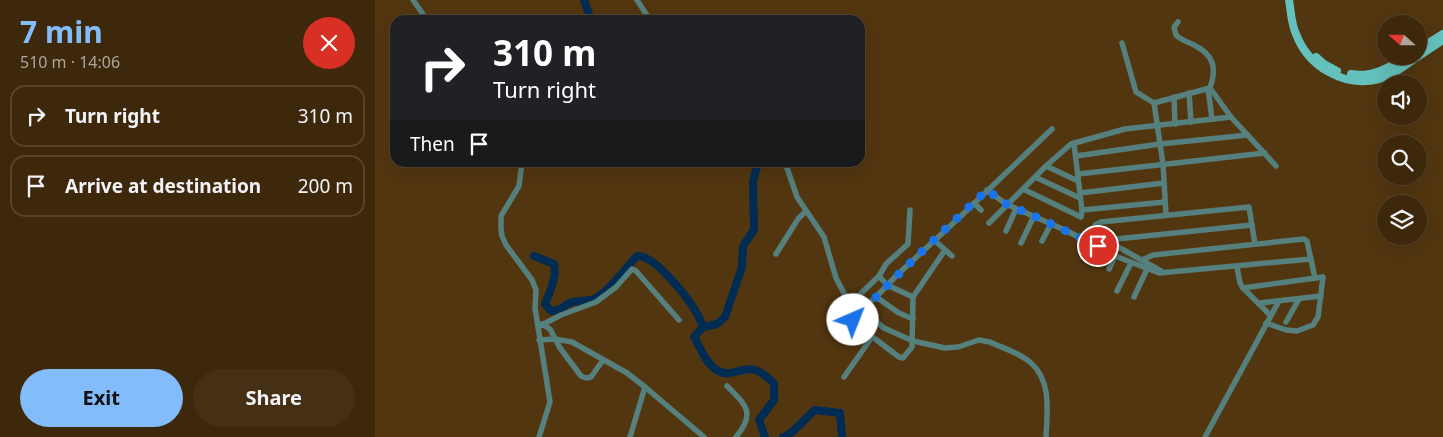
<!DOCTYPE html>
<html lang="en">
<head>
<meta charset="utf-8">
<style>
	:root { --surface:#3e280c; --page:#453015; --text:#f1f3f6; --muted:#ada69d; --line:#57442d; --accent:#82bcfa }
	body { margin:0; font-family:"Noto Sans",sans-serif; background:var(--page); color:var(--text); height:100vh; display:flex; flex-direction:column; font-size:19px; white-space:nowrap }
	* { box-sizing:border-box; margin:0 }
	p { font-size:16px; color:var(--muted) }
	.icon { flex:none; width:28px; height:28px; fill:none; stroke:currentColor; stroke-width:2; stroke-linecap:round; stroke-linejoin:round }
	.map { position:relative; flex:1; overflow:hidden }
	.sheet { display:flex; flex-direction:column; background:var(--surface); width:375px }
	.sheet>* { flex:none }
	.hud { position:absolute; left:15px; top:15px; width:475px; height:152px; border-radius:15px; box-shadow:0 5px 20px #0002,0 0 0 1px var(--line); background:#202124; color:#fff; overflow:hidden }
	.needle { width:32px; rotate:291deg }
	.fabs { position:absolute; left:1002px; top:15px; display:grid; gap:10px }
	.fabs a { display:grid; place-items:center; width:50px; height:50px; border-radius:50%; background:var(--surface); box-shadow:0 5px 20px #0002,0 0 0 1px var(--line); font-size:25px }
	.pin { position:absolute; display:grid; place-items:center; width:42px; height:42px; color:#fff; margin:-21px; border:2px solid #fff; border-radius:50%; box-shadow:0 1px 5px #0007 }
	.me { position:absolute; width:55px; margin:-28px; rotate:44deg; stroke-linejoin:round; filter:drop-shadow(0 0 4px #0008) }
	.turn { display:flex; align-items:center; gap:18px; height:105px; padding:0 20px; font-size:22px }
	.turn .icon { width:65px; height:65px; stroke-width:2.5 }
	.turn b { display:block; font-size:35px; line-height:42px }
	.then { display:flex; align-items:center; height:48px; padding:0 20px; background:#0003; gap:10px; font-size:19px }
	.round { display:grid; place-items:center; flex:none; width:52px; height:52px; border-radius:26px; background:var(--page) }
	.headline { display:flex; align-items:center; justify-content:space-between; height:85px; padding:0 20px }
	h1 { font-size:30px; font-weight:700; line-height:38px; color:var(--accent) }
	.action { display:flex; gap:10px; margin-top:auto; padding:10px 20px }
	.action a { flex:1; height:58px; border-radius:30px; background:var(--accent); color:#111; font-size:20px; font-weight:700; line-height:58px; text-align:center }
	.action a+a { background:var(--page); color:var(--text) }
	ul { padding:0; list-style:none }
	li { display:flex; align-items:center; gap:15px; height:62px; margin:0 10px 8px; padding:0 10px; border:2px solid var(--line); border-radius:15px }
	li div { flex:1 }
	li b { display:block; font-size:19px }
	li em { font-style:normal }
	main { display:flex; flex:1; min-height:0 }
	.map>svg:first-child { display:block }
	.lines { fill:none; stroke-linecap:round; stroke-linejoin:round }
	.river { stroke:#002c53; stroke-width:8 }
	.minor { stroke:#55807d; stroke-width:5.5 }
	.major { stroke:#64c1bd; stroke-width:8 }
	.route { stroke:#1a73e8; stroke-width:9; stroke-dasharray:0 16.2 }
</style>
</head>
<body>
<main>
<section class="sheet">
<div class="headline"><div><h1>7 min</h1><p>510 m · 14:06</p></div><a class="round" style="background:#d93025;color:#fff"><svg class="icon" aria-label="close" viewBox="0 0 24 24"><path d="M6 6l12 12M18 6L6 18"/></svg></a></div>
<ul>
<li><svg class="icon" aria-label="right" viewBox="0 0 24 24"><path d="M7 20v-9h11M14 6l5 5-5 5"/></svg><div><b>Turn right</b></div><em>310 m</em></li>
<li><svg class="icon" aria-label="arrive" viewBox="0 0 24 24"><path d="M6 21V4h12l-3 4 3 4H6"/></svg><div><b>Arrive at destination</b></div><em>200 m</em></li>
</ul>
<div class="action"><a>Exit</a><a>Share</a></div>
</section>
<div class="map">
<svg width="1068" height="437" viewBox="0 0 1068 437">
	<rect width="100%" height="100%" fill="#523610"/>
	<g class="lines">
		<g class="river">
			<polyline points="209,0 216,20"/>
			<path d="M383,162L378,182L379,230L368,246L367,267L350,317L342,324L328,327L319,337C325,347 330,362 340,369C360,384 371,352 399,384V400L384,420L390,437"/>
			<path d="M159,256L179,264C182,278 175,291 170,304L176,311C187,311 188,305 197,302C205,300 214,302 221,298C235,291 250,268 262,256C279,254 313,298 321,312C324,317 326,322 328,327"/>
			<path d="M408,437C416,436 432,416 440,410L465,413L467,437"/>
		</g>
		<g class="minor">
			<polyline points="38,0 52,20"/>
			<polyline points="262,0 275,20"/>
			<path d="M803,22L799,27L801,35C806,40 813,42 819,45C839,55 842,68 835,88"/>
			<polyline points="747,43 761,92 779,103"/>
			<polyline points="833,89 837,119"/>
			<polyline points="814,93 816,122"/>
			<polyline points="799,97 800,124"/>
			<polyline points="701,156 785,144 873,135"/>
			<polyline points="147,162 144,186 126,216 126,229 127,236 131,245 157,280 161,290 160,308 175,402 164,437"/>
			<path d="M410,162L422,197L449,237L461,278L471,297L477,302L509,328L538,341L570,348L583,347L604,340L615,342C628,348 645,353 656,363C677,381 672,413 671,437"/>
			<polyline points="671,166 703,181"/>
			<polyline points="703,174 890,153"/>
			<polyline points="660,177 705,198"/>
			<polyline points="648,189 706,217 707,210 699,144"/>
			<polyline points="612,190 631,204 692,231 740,256 784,273 936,259"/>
			<polyline points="705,193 789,183"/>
			<polyline points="599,203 606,210"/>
			<polyline points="707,210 790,202"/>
			<polyline points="791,215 788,164 779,103 835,88 856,117 901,166"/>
			<polyline points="614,223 671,166 696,144 750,129 856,117"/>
			<polyline points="631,231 641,209"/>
			<polyline points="559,240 577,256"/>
			<polyline points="732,240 877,225"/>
			<polyline points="667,241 676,224"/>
			<polyline points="646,243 659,216"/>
			<polyline points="570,250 538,297 537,347 528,358 524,357 478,322 487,309 501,297 521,276 587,215 677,129"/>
			<polyline points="401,254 423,219 431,211"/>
			<polyline points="767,260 778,255 929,239 932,241 940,278"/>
			<polyline points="862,267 865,283 868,288 895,315"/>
			<polyline points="734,269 740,256"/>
			<polyline points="786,271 722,235 719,230 720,225 726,222 874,207 880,244"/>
			<polyline points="504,276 511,264 533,244 535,210"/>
			<polyline points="868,288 948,277 943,317 938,325 922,331 911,330 891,323"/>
			<polyline points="742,291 756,263"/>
			<polyline points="501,297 524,313 538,319"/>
			<polyline points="759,297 772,269"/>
			<polyline points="477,302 504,276 512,285 538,297"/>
			<polyline points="885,303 946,296"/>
			<polyline points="911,322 924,299"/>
			<polyline points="167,324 175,329 185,348 206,376 211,378 216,377 228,360"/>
			<polyline points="163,327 186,315 221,302 241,287 257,269 261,271 304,320"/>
			<polyline points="164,340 180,339 197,342 252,373 270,387 255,437"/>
			<polyline points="469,377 497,337"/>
			<path d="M352,386C371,405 381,413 361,437"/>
			<polyline points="270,387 329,437"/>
			<polyline points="830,437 904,301"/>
		</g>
		<g class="major">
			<path d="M914,0C916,11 916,23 921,34C933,66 968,88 1004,79C1018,75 1031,65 1043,56"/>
			<polyline points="1044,49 1068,34"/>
			<polyline points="1044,56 1068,40"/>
			<polyline points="941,57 949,64 962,71"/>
			<path d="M976,74C997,78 1015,67 1032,56"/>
		</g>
	</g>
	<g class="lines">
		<path class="route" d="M478,320C485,310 495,304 503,295C538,259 575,225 612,190L631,204L659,216L723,246"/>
	</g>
</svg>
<div class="fabs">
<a><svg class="needle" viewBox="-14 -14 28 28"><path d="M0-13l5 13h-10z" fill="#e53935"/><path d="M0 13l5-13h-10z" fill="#ada69d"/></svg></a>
<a><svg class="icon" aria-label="sound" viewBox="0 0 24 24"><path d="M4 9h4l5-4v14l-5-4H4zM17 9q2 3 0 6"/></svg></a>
<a><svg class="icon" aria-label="search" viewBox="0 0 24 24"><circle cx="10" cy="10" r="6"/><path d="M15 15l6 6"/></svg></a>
<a><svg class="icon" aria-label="layers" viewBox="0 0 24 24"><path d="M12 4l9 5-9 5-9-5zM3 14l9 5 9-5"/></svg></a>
</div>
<div class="pin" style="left:723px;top:246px;background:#d93025"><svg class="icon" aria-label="arrive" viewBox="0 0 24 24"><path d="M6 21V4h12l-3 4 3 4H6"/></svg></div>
<svg class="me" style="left:478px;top:320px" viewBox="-20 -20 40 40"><circle r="19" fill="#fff"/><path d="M0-13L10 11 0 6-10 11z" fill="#1a73e8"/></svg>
<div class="hud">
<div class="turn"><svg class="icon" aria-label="right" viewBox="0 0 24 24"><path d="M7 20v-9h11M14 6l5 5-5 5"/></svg><div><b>310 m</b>Turn right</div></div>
<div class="then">Then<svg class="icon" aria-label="arrive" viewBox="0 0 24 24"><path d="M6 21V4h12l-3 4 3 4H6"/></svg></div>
</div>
</div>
</main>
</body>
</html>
